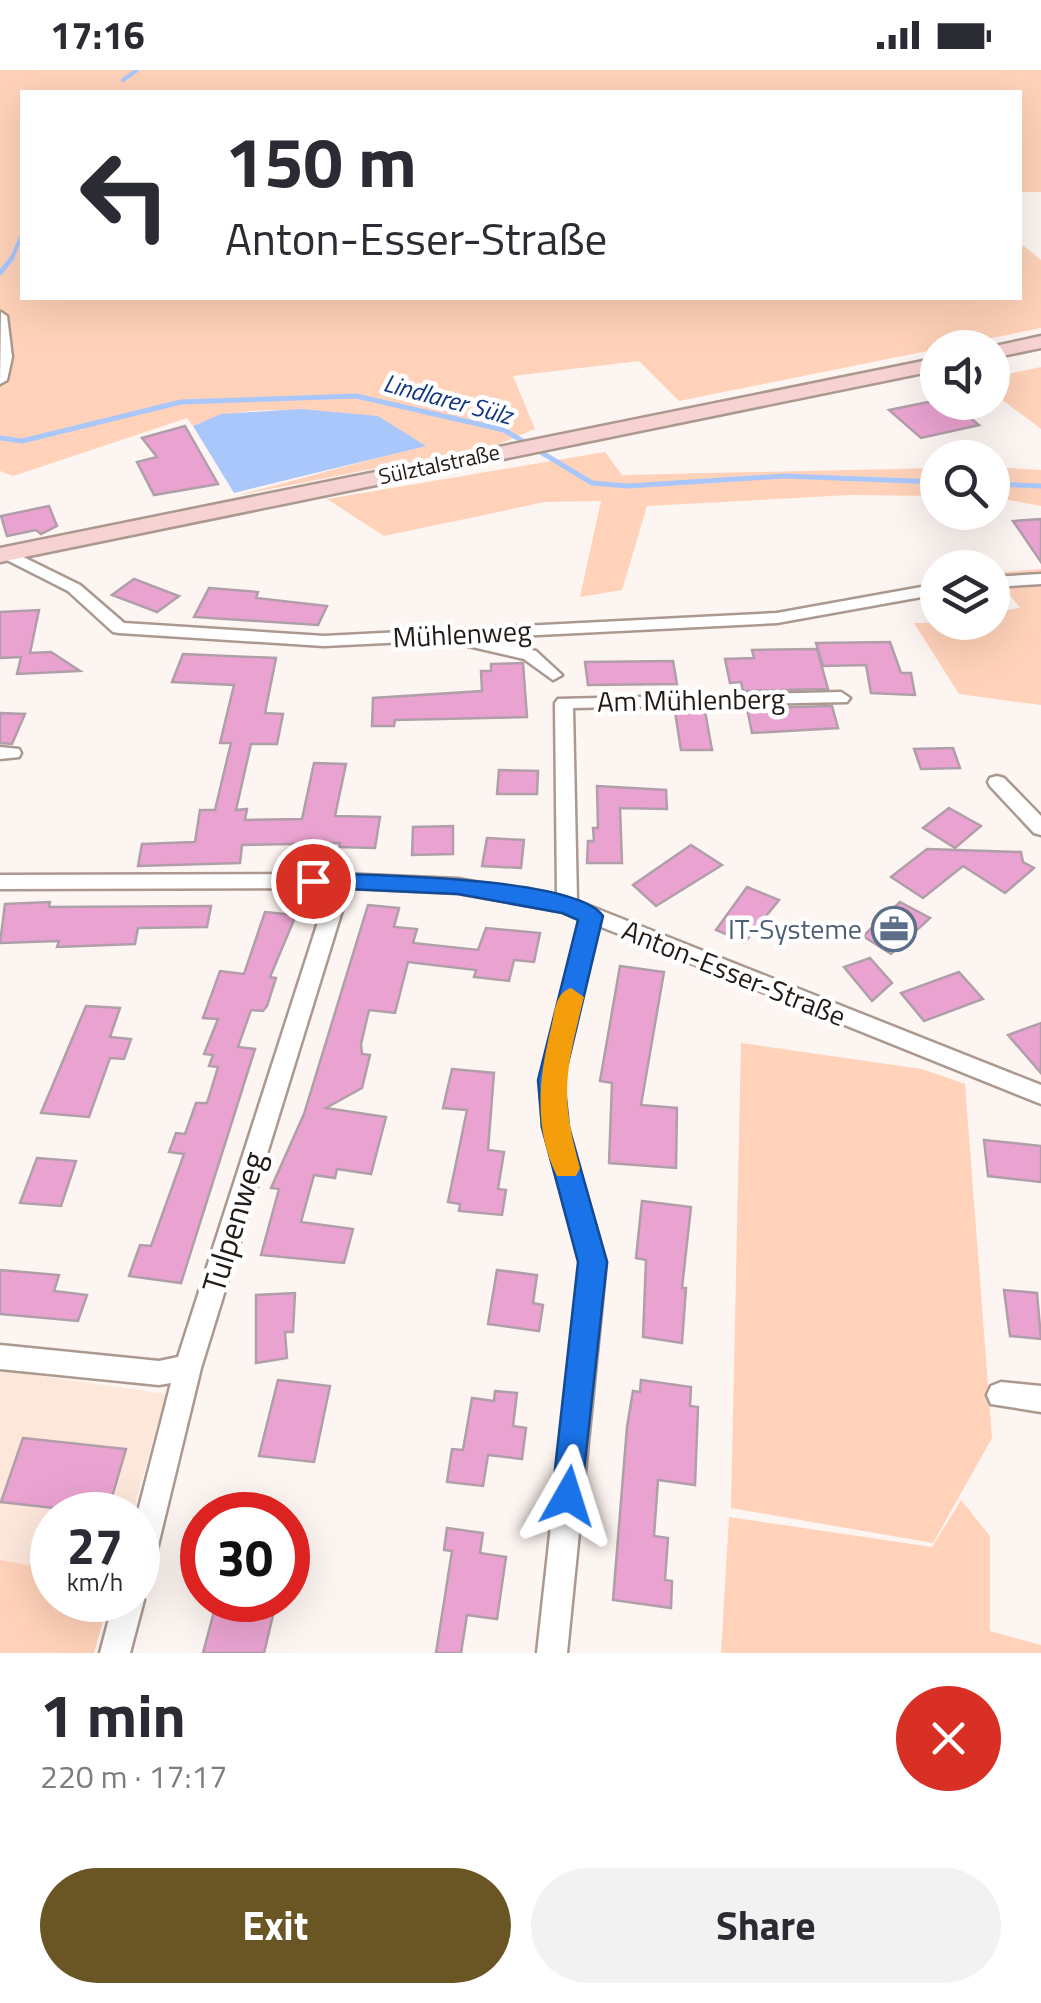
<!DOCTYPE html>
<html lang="en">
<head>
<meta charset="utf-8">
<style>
	:root { --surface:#fff; --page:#f2f2f3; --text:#2b2b33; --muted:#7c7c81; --accent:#6a5625 }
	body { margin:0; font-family:"Titillium Web",sans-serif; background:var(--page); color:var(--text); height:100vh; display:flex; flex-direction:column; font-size:38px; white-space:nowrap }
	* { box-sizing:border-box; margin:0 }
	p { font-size:32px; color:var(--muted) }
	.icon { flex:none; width:55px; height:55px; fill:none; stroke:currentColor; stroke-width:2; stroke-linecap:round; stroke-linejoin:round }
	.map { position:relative; height:1583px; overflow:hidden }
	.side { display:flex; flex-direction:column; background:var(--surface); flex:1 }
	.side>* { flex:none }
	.banner { position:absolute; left:20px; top:20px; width:1002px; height:210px; border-radius:0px; box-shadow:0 10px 40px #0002; background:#fff; color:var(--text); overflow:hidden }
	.controls { position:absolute; left:920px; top:260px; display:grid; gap:20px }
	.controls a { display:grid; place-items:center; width:90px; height:90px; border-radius:50%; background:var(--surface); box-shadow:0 10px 40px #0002; font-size:50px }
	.speed { position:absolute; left:30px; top:1422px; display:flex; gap:20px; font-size:50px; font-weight:700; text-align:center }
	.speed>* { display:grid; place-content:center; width:130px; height:130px; border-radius:50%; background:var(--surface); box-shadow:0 10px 40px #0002; line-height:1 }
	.speed small { font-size:25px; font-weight:400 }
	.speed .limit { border:15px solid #d22; background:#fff; color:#111 }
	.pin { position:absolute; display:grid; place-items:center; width:85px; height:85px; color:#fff; margin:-42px; border:5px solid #fff; border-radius:50%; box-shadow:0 2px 10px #0007 }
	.me { position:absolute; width:110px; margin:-55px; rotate:6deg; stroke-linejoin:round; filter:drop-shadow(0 0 8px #0008) }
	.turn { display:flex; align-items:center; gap:35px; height:210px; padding:0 40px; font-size:45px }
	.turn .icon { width:130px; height:130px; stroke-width:2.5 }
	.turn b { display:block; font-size:70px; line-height:85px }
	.round { display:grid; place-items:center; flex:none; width:105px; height:105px; border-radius:52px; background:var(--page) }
	.headline { display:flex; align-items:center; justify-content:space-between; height:170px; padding:0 40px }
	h1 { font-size:60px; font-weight:700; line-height:75px }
	.primary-button { display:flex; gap:20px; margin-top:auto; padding:20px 40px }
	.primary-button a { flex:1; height:115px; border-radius:60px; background:var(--accent); color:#fff; font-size:40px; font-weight:700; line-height:115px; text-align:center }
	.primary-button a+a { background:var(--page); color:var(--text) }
	.status { display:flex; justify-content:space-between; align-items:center; height:70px; padding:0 50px; background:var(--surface); direction:ltr }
	.status svg { height:28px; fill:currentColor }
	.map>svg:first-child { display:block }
	.built { fill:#fde7db }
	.green { fill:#ffd2b9 }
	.water { fill:#aac7fc }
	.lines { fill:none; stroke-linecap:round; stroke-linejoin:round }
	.stream-far1 { stroke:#aac7fc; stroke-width:4 }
	.stream { stroke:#aac7fc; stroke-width:5 }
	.building { fill:#eaa3d1; stroke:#b09ea9; stroke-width:2.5 }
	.street-casing { stroke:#ab998f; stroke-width:5 }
	.secondary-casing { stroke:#ab998f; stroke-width:5 }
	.street { fill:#fff; fill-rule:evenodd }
	.secondary { fill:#f7d2d3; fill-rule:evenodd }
	.route { fill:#1a73e8; stroke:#114b97; stroke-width:2.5 }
	.slow { fill:#f59e0b }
	.labels { text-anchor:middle; stroke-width:9; stroke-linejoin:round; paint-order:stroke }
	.far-street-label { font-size:22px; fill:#221b17; stroke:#fff }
	.far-water-label { font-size:25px; font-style:italic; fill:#123782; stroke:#fff }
	.street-label { font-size:28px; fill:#221b17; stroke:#fff }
	.service-label { font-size:28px; fill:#4e5e75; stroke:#fff; text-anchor:end }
	.near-street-label { font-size:32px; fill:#221b17; stroke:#fff }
</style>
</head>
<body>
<div class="status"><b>17:16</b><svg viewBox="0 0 49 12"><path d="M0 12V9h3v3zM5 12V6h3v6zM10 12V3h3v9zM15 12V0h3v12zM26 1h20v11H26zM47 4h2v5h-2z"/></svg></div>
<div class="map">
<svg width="1041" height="1583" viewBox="0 0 1041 1583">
	<rect width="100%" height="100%" fill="#fdf5f1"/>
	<polygon class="built" points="0,1300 166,1324 132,1445 52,1445 52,1499 0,1490"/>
	<g class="green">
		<path d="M0,0H1041V122H1020V22H22V228H1020V176H1024L1041,190V258L679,331L639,291L513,306L535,359L499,374L235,426L425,375C346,352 273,321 193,356L187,348L13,406L0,401Z"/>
		<polygon points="1041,297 1041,359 992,322 993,307"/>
		<polygon points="605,382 622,405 937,398 937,426 849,425 647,436 622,520 580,527 601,431 545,432 384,466 327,429"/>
		<polygon points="993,397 1041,400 1041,436 993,427"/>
		<polygon points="1041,499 1041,635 959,624 914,553 992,552 993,542 1020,538 993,503"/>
		<polygon points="741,973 922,999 965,1014 992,1368 933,1473 731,1438"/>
		<polygon points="961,1430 990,1466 990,1561 1041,1575 1041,1583 721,1583 729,1447 932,1477"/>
		<polygon points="0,1490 52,1499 52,1530 109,1530 94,1583 0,1583"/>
	</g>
	<polygon class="water" points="301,339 378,346 426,376 234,423 193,356 221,344"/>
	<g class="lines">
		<g class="stream-far1">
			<polyline points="123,10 137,0"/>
			<polyline points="11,190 22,165"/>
		</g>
		<g class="stream">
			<polyline points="0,203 12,188"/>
			<polyline points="0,368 22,371 181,332 356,326 504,360 592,413 628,416 784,406 938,412"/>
			<polyline points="992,414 1041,416"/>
		</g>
	</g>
	<g class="building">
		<polygon points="938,330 951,332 979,355 921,368 889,340"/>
		<polygon points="185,356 218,414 154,425 137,392 157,387 142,368"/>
		<polygon points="49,436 57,456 41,464 36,460 7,466 1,446"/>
		<polygon points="1041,449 1041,492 1013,451"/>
		<polygon points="134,509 179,526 157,542 112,525"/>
		<polygon points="209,518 258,522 256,528 327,536 318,555 194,547"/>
		<polygon points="39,540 30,583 51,582 80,601 17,604 21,587 0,588 0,542"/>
		<polygon points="890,572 901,603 911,603 915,625 871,623 866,595 823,596 816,573"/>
		<polygon points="817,579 828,619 743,621 741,612 730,613 725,589 754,588 752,580"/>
		<polygon points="183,584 276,588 265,643 283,644 277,674 251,674 236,740 247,739 245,750 302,749 314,693 346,694 335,746 380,747 375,778 339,777 340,773 242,775 240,793 138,796 142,774 195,772 200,740 215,740 231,673 220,673 234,615 172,612"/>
		<polygon points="673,591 677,614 588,615 585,592"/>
		<polygon points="523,593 527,647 395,650 394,656 372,656 373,628 482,621 481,601 491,601 491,594"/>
		<polygon points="832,636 838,658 752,663 747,638"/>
		<polygon points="705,641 712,680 681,680 675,642"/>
		<polygon points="0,643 25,644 12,674 0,673"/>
		<polygon points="953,678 960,698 921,699 914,679"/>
		<polygon points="499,700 538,701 537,724 497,724"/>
		<polygon points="597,716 666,720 667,739 620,738 622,793 587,793 588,771 594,771 593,758 598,758"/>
		<polygon points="949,738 981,756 955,778 923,758"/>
		<polygon points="453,756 453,784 412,785 413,757"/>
		<polygon points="487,768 524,770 521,798 482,796"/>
		<polygon points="691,775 722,795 656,836 633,815"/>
		<polygon points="927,779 1021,782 1023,792 1034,798 1005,823 963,796 923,828 891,807"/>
		<polygon points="747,817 779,830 745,872 716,860"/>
		<polygon points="50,832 49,837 211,836 207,857 138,858 135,874 57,877 59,871 0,873 5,834"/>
		<polygon points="900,832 930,848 891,884 863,866"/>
		<polygon points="368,835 399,838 394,857 417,859 413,873 478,880 486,858 540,863 534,892 514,890 509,911 474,907 476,900 408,892 395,943 369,940 361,974 362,984 370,985 362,1018 326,1038 386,1047 371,1104 337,1099 335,1108 314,1105 301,1152 353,1159 344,1193 261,1185 279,1119 271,1118 304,1044"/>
		<polygon points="265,842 296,845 270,907 276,908 267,936 263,941 251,940 238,977 255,979 181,1213 129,1206 140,1175 151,1176 184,1084 169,1082 176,1063 185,1064 196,1033 207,1033 218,997 209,996 213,985 204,984 218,949 203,948 220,901 244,904"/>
		<polygon points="870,888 892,913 872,931 844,897"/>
		<polygon points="620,896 664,902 641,1035 677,1038 676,1098 609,1093 612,1013 600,1011"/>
		<polygon points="959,902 983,929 924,951 901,923"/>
		<polygon points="86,936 120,938 110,967 131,969 124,989 110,988 89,1047 41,1043"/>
		<polygon points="1041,953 1041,1003 1008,965"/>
		<polygon points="452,999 494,1003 488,1080 504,1082 498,1119 506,1120 502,1145 459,1141 460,1134 448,1132 467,1040 443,1038"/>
		<polygon points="984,1070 1041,1076 1041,1112 988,1106"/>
		<polygon points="37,1088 76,1091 61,1136 20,1133"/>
		<polygon points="642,1131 691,1137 682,1218 686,1218 682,1273 643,1267 646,1190 636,1188"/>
		<polygon points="0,1200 59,1205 54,1221 87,1225 78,1251 0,1244"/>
		<polygon points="497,1200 537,1205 533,1233 543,1235 539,1261 488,1254"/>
		<polygon points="1004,1220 1037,1223 1041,1269 1010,1266"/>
		<polygon points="295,1223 293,1262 285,1262 287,1288 256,1293 256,1225"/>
		<polygon points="278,1310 330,1316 314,1392 259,1386"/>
		<polygon points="641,1310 691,1317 690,1336 698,1337 695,1415 658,1410 654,1466 668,1468 665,1510 672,1511 671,1538 613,1530 627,1357 633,1321 640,1322"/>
		<polygon points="495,1321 517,1323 513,1356 526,1358 522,1389 488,1385 483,1416 447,1412 452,1379 463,1380 472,1328 494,1331"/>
		<polygon points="23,1368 126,1379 107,1444 1,1432"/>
		<polygon points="447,1458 483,1463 480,1483 506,1487 497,1549 467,1545 461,1583 436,1583 452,1481 444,1480"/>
		<polygon points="217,1530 275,1537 264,1583 203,1583"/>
	</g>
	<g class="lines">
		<defs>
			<g id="street">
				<polygon points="1,242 7,246 12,287 7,310 0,314"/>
				<polygon points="7,479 80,515 124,553 324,566 777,543 938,514 938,524 777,553 480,568 536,581 562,605 553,610 524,589 468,576 468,569 324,576 119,563 113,562 68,521 1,487 1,481"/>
				<polygon points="1041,504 1041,514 992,517 992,507"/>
				<polygon points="841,622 850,628 847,632 573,638 577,831 1041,1015 1041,1034 599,856 562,1010 567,1057 606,1192 567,1583 537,1583 580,1192 543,1057 540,1010 580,848 564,842 458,823 349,818 201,1298 153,1496 148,1506 138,1510 137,1445 171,1313 159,1315 0,1299 0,1275 159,1291 178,1287 329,818 0,819 0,805 341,804 458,809 557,826 555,633 558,629"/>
				<polygon points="0,677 19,679 21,683 19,687 0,689"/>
				<polygon points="997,706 1004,708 1041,746 1041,765 1034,763 990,716 988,712 990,708"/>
				<polygon points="1001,1312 1041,1316 1041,1342 991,1334 987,1325 991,1316"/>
				<polygon points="138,1519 144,1530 130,1583 100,1583 114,1530 138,1530"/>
			</g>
			<g id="secondary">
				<polygon points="1041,266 1041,278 992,288 992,278 986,278"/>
				<polygon points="938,288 938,300 0,492 0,478"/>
			</g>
		</defs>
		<use href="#street" class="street-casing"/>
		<use href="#secondary" class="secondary-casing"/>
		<use href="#street" class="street"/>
		<use href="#secondary" class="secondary"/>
	</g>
	<path class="route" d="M313,803C364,805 576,806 603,846L564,1010L569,1057L607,1192L580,1438L568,1442L557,1438L552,1426L578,1192L542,1057L538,1010L578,850L562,843L458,824L305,817V805Z"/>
	<path class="slow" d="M571,918L584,927C566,1001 559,1023 580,1098L576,1106H557C533,1057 539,1008 551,958C555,942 555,923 571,918Z"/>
	<defs>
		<symbol id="office-ring" viewBox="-11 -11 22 22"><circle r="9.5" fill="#fff" stroke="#5c6f8a" stroke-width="1.5"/><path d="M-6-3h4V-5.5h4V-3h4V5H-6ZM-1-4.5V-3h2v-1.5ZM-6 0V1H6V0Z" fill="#5c6f8a"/></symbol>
	</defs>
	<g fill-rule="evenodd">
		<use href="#office-ring" x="869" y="834" width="50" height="50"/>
	</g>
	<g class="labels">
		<g class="far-street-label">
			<text transform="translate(439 394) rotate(-12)" y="8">Sülztalstraße</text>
		</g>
		<g class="far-water-label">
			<text transform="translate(448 329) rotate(15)" y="9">Lindlarer Sülz</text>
		</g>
		<g class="street-label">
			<text transform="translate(462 564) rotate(-3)" y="10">Mühlenweg</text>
			<text transform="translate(691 630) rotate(-1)" y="10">Am Mühlenberg</text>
			<text transform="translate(734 903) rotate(22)" y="10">Anton-Esser-Straße</text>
		</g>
		<g class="service-label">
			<text x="862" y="869">IT-Systeme</text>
		</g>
		<g class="near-street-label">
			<text transform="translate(234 1152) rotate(-73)" y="11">Tulpenweg</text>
		</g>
	</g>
</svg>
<div class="controls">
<a><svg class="icon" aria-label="sound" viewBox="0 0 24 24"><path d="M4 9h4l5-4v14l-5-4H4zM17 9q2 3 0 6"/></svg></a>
<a><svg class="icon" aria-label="search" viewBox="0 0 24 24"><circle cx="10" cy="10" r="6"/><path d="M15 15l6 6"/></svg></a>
<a><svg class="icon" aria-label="layers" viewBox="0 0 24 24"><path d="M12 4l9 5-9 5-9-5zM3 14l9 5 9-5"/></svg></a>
</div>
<div class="speed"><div>27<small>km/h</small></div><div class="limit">30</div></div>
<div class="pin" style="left:313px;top:811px;background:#d93025"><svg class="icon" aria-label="arrive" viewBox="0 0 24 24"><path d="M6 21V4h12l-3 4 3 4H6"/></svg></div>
<svg class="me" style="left:568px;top:1426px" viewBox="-20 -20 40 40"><path d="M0-17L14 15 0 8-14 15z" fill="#1a73e8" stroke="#fff" stroke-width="4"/></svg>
<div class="banner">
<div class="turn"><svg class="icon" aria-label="left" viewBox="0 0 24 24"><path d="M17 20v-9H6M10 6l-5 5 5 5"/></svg><div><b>150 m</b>Anton-Esser-Straße</div></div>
</div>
</div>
<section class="side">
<div class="headline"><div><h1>1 min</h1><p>220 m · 17:17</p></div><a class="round" style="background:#d93025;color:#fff"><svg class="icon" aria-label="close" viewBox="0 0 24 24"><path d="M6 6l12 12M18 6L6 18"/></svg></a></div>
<div class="primary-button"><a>Exit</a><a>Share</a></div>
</section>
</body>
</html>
